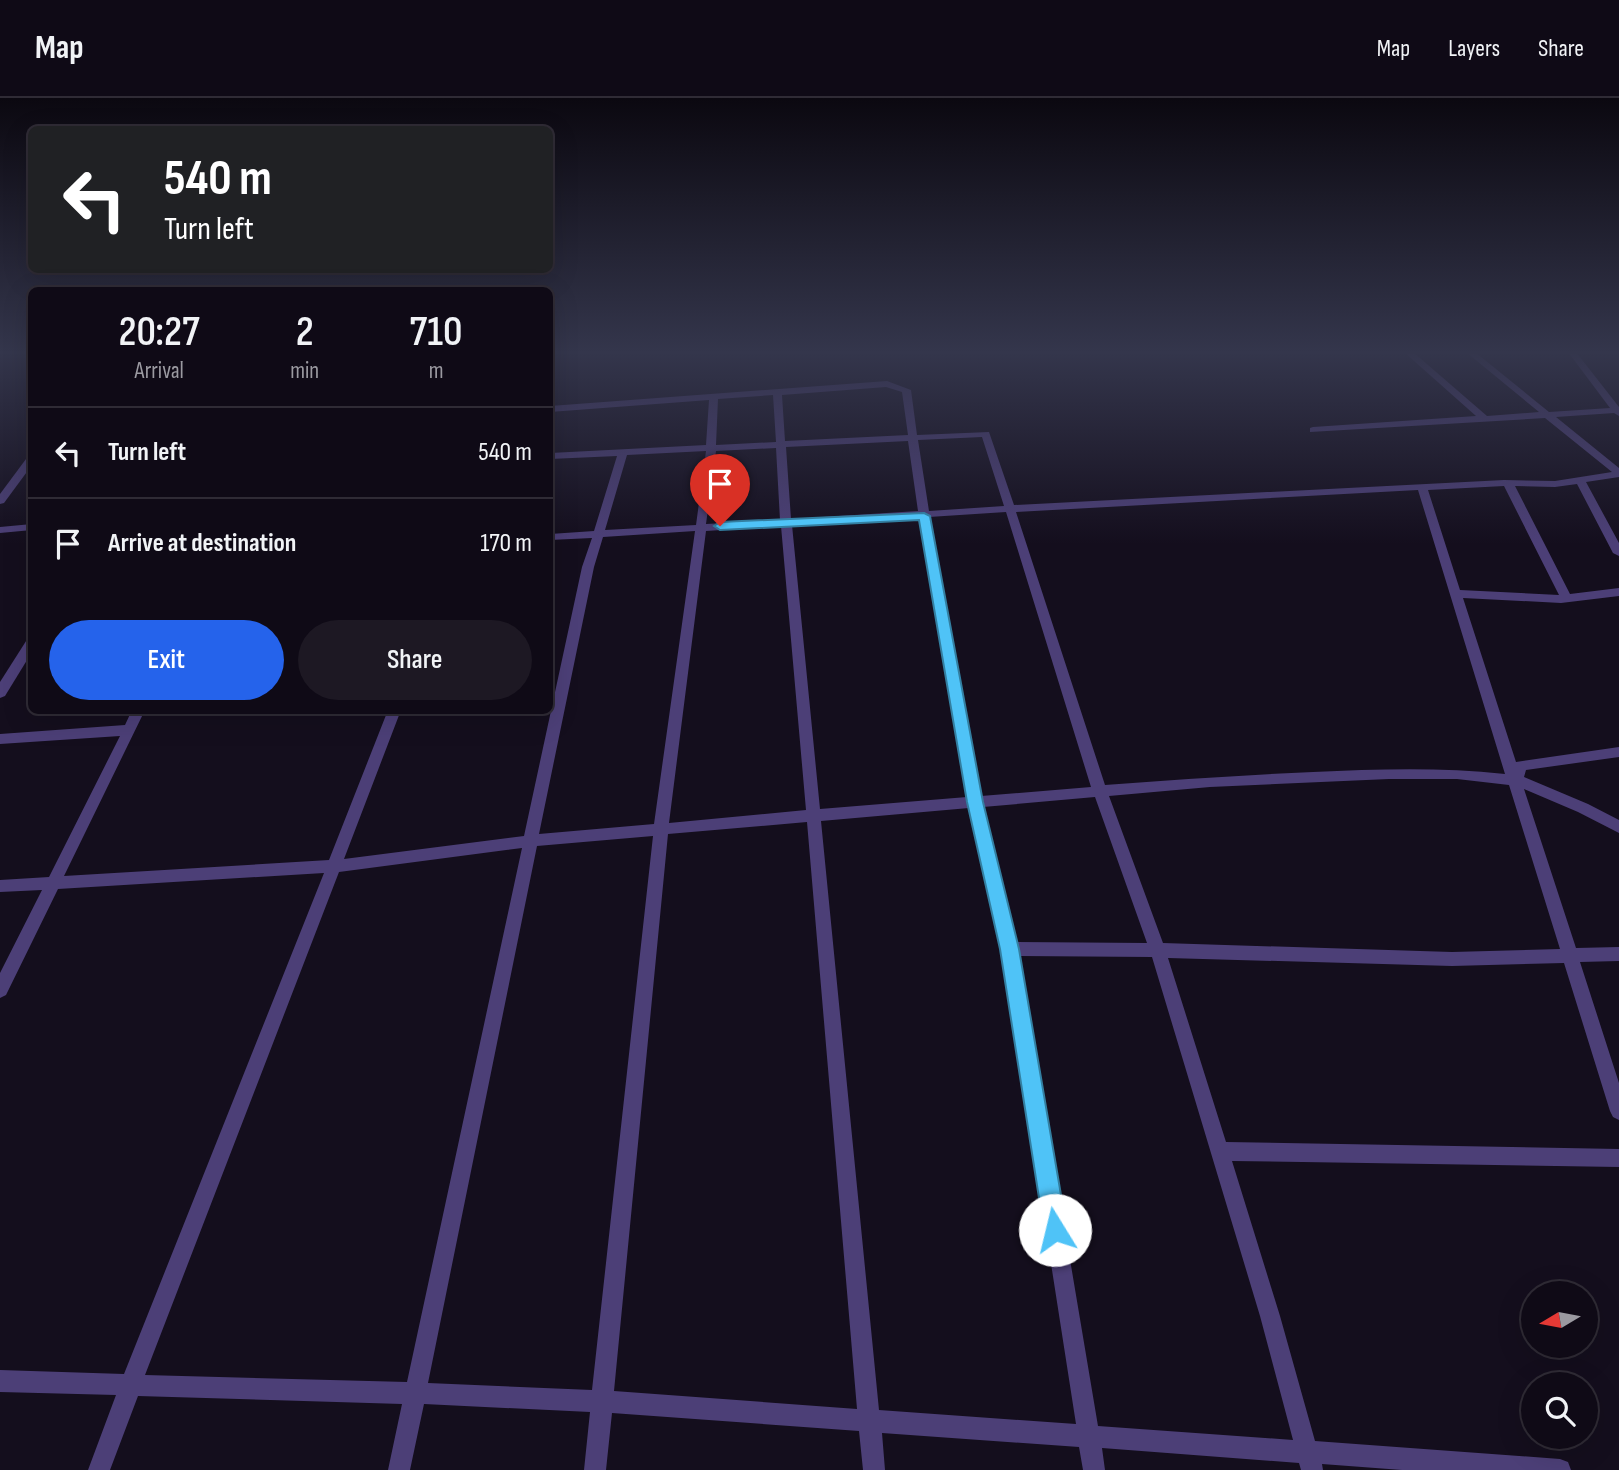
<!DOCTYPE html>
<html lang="en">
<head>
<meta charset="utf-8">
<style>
	:root { --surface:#0f0a16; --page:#1d1823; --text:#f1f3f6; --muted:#9b9aa1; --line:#2f2b35; --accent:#2563eb }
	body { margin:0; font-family:"Sofia Sans Condensed",sans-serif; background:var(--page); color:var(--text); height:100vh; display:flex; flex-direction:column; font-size:26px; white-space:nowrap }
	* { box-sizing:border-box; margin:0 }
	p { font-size:23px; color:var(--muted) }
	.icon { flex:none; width:38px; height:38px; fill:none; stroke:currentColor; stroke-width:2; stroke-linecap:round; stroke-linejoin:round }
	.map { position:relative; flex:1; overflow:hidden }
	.drawer { position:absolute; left:28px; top:189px; width:525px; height:427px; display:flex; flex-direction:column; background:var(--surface); border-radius:10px; box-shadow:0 7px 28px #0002,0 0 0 2px var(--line) }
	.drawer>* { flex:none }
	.guide { position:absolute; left:28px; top:28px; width:525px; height:147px; border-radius:10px; box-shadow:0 7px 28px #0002,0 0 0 2px var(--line); background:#202124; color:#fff; overflow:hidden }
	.needle { width:46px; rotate:260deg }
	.buttons { position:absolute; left:1521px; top:1183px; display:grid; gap:14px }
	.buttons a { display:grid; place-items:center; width:77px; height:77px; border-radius:50%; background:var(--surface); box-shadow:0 7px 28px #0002,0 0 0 2px var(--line); font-size:35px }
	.pin { position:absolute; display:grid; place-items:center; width:60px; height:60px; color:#fff; margin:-72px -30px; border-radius:50% 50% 50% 0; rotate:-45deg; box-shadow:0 0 7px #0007 }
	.pin .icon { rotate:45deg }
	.me { position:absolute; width:77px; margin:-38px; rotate:351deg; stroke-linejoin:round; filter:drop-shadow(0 0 5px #0008) }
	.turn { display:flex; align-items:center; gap:24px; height:147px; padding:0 21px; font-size:32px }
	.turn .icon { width:91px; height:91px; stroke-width:2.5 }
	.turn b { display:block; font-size:49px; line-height:60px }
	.eta { display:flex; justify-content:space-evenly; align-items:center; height:119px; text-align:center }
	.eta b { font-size:42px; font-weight:600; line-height:49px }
	.action { display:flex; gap:14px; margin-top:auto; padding:14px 21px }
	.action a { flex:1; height:80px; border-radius:42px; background:var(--accent); color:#fff; font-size:28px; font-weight:600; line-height:80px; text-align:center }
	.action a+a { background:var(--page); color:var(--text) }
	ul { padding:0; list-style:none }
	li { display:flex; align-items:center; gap:21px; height:91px; padding:0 21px; border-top:2px solid var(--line) }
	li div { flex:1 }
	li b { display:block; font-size:26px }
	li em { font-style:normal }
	header { display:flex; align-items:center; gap:42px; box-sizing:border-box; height:98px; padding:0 35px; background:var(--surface); border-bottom:2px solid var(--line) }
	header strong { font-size:33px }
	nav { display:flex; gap:38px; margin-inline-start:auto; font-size:24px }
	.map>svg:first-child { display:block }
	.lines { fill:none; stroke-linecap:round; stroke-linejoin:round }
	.minor { fill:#4c3f77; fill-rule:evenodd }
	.route { fill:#4fc3f7; stroke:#337fa1; stroke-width:2 }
</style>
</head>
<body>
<header>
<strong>Map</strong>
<nav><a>Map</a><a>Layers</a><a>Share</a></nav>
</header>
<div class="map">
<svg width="1619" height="1372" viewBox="0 0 1619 1372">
	<rect width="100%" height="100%" fill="#140e1d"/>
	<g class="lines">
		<g class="minor">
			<path d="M1404,254H1413L1487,318L1539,314L1466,254H1475L1549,314L1610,310L1568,254H1576L1619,309V318L1614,315L1556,319L1619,370V379L1586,384L1619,445V458L1613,455L1577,386L1555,389L1515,388L1570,496L1619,490V498L1561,505L1463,500L1516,664L1619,649V659L1526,672L1524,679L1588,706L1619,722V735L1578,714L1524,691L1576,850L1619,849V863L1580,864L1619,985V1022L1613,1019L1610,1013L1564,865L1452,868L1168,860L1226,1044L1619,1051V1069L1232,1063L1280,1218L1315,1343L1560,1361L1568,1364L1571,1372H1402L1322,1366L1323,1372H1301L1299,1365L1102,1350L1105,1372H1083L1079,1349L882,1335L885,1372H863L859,1333L612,1315L606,1372H584L590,1314L424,1306L410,1372H388L402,1306L138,1298L110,1372H88L116,1297L0,1294V1272L124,1276L324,775L58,791L6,897L0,900V875L42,792L0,794V782L49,779L120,638L0,646V636L125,627L132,612H145L64,778L329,762L388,612H401L344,761L524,738L582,469L592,440L550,442V436L594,433L617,358L550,361V355L706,347L709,302L550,314V308L887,283L911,292L917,337L989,334L1014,407L1504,382L1555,383L1612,374L1545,320L1310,334V330L1313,329L1476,318ZM886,289L902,294L908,337L785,343L782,297ZM773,297L776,344L716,347L718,301ZM982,339L1004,408L929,413L918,342ZM908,343L918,413L791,421L786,349ZM776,350L780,422L706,426L716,353ZM706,353L696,427L605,432L627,357ZM1504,388L1559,497L1460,492L1428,392ZM1418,392L1505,676C1441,669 1378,671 1313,674C1243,677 1174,682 1105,687L1016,414ZM1006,414L1091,689L981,698L929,419ZM919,420L967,699L820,711L792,427ZM781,428L806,712L669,725L706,433ZM695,433L654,726L539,736L594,469L603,439ZM1389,681H1457L1509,687L1560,851L1452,854L1163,845L1109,698L1210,689ZM1095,699L1147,845L1016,844L983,709ZM969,710L1002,851L1076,1326L879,1312L821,723ZM807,724L857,1311L614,1293L668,736ZM653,738L592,1292L428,1285L537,748ZM522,750L407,1284L145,1277L339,774ZM1019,858L1152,859L1260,1218L1293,1342L1098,1328Z"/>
			<polygon points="32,356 32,367 4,405 0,406 0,396 29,357"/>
			<polygon points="32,426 32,432 0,435 0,429"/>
			<polygon points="32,539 32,554 5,598 0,600 0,584 28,540"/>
		</g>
	</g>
	<linearGradient id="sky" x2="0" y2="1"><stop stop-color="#0b0810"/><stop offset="0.57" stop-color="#34364c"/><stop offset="1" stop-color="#34364c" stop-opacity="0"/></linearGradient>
	<rect width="1619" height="446" fill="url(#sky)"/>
	<polygon class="route" points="924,415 930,418 983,704 1019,851 1067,1132 1063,1139 1055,1143 1048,1139 1044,1132 1000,851 967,704 919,422 720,432 714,428 720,424"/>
</svg>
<div class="buttons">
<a><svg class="needle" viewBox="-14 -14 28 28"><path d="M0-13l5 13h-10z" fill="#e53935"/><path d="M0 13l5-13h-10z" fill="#9b9aa1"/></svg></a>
<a><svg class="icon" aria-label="search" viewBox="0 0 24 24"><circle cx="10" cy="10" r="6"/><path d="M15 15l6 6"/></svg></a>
</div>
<div class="pin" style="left:720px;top:428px;background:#d93025"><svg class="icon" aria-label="arrive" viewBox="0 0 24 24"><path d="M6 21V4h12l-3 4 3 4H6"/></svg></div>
<svg class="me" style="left:1055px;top:1132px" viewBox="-20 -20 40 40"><circle r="19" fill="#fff"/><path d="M0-13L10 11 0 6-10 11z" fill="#4fc3f7"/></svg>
<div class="guide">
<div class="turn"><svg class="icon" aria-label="left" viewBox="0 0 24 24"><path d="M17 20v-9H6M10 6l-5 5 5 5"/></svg><div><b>540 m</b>Turn left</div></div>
</div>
<section class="drawer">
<div class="eta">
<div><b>20:27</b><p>Arrival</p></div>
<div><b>2</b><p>min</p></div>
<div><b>710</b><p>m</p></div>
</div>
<ul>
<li><svg class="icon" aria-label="left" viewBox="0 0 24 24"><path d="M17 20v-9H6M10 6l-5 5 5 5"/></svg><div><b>Turn left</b></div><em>540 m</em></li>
<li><svg class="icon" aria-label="arrive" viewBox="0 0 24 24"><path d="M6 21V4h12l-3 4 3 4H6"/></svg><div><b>Arrive at destination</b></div><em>170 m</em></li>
</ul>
<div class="action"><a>Exit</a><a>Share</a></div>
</section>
</div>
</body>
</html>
